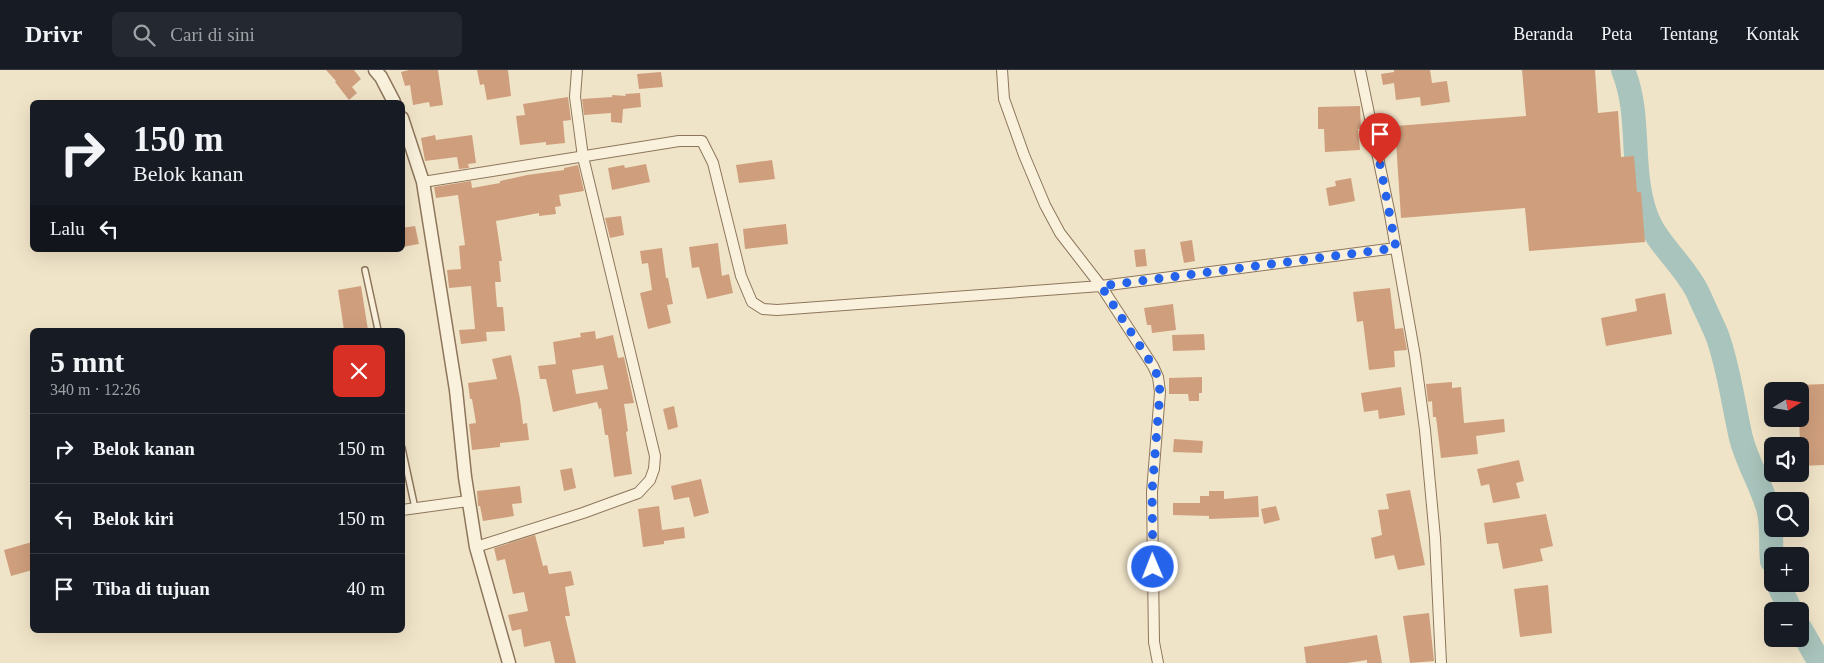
<!DOCTYPE html>
<html lang="id">
<head>
<meta charset="utf-8">
<style>
	:root { --surface:#171b24; --page:#242831; --text:#f1f3f6; --muted:#9ea1a6; --line:#363941 }
	body { margin:0; font-family:Georgia,serif; background:var(--page); color:var(--text); height:100vh; display:flex; flex-direction:column; font-size:19px; white-space:nowrap }
	* { box-sizing:border-box; margin:0 }
	p { font-size:16px; color:var(--muted) }
	.icon { flex:none; width:28px; height:28px; fill:none; stroke:currentColor; stroke-width:2; stroke-linecap:round; stroke-linejoin:round }
	.map { position:relative; flex:1; overflow:hidden }
	.details { position:absolute; left:30px; top:258px; width:375px; height:305px; display:flex; flex-direction:column; background:var(--surface); border-radius:8px; box-shadow:0 5px 20px #0002 }
	.details>* { flex:none }
	.banner { position:absolute; left:30px; top:30px; width:375px; height:152px; border-radius:8px; box-shadow:0 5px 20px #0002; background:#171b24; color:var(--text); overflow:hidden }
	.needle { width:32px; rotate:79deg }
	.controls { position:absolute; left:1764px; top:312px; display:grid; gap:10px }
	.controls a { display:grid; place-items:center; width:45px; height:45px; border-radius:8px; background:var(--surface); box-shadow:0 5px 20px #0002; font-size:25px }
	.pin { position:absolute; display:grid; place-items:center; width:42px; height:42px; color:#fff; margin:-51px -21px; border-radius:50% 50% 50% 0; rotate:-45deg; box-shadow:0 0 5px #0007 }
	.pin .icon { rotate:45deg }
	.me { position:absolute; width:55px; margin:-28px; rotate:359deg; stroke-linejoin:round; filter:drop-shadow(0 0 4px #0008) }
	.turn { display:flex; align-items:center; gap:18px; height:105px; padding:0 20px; font-size:22px }
	.turn .icon { width:65px; height:65px; stroke-width:2.5 }
	.turn b { display:block; font-size:35px; line-height:42px }
	.then { display:flex; align-items:center; height:48px; padding:0 20px; background:#0003; gap:10px; font-size:19px }
	.round { display:grid; place-items:center; flex:none; width:52px; height:52px; border-radius:8px; background:var(--page) }
	.head { display:flex; align-items:center; justify-content:space-between; height:85px; padding:0 20px }
	h1 { font-size:30px; font-weight:600; line-height:38px }
	ul { padding:0; list-style:none }
	li { display:flex; align-items:center; gap:15px; height:70px; padding:0 20px; border-top:1px solid var(--line) }
	li div { flex:1 }
	li b { display:block; font-size:19px }
	li em { font-style:normal }
	header { display:flex; align-items:center; gap:30px; box-sizing:border-box; height:70px; padding:0 25px; background:var(--surface); border-bottom:1px solid var(--line) }
	header strong { font-size:24px }
	nav { display:flex; gap:28px; margin-inline-start:auto; font-size:18px }
	.search { width:350px; height:45px; background:var(--page); display:flex; align-items:center; gap:12px; box-sizing:border-box; padding:0 18px; border-radius:8px; color:var(--muted); font-size:19px }
	.map>svg:first-child { display:block }
	.lines { fill:none; stroke-linecap:round; stroke-linejoin:round }
	.river { stroke:#a9c4bc; stroke-width:24 }
	.building { fill:#cf9f7d; fill-rule:evenodd }
	.service-casing { stroke:#8d765c; stroke-width:8 }
	.minor-casing { stroke:#8d765c; stroke-width:12 }
	.tertiary-casing { stroke:#8d765c; stroke-width:15 }
	.service { stroke:#faf1dc; stroke-width:5 }
	.minor { stroke:#faf1dc; stroke-width:10 }
	.tertiary { stroke:#faf1dc; stroke-width:12 }
	.route { stroke:#2563eb; stroke-width:9; stroke-dasharray:0 16.2 }
</style>
</head>
<body>
<header>
<strong>Drivr</strong>
<div class="search"><svg class="icon" aria-label="search" viewBox="0 0 24 24"><circle cx="10" cy="10" r="6"/><path d="M15 15l6 6"/></svg>Cari di sini</div>
<nav><a>Beranda</a><a>Peta</a><a>Tentang</a><a>Kontak</a></nav>
</header>
<div class="map">
<svg width="1824" height="593" viewBox="0 0 1824 593">
	<rect width="100%" height="100%" fill="#f0e4c8"/>
	<g class="lines">
		<g class="river">
			<path d="M1623,0C1642,46 1629,98 1646,145C1657,175 1684,194 1698,223C1704,237 1711,251 1717,265C1729,298 1733,333 1741,368C1747,392 1761,414 1768,438C1773,455 1770,474 1772,491"/>
			<polyline points="1778,514 1791,541"/>
			<polyline points="1800,558 1820,593"/>
		</g>
	</g>
	<g class="building">
		<polygon points="326,0 354,0 361,9 352,17 357,23 349,30 335,12 336,11"/>
		<polygon points="409,0 438,0 443,35 430,37 429,32 413,35 410,15 405,16 401,2"/>
		<polygon points="477,0 508,0 511,26 487,30 484,14 480,15"/>
		<polygon points="1394,0 1430,0 1432,13 1447,11 1450,32 1421,36 1420,27 1396,30 1394,13 1383,15 1381,4 1394,2"/>
		<polygon points="1522,0 1595,0 1598,43 1618,41 1621,87 1634,86 1637,122 1641,122 1645,172 1529,181 1525,138 1401,148 1395,56 1526,46"/>
		<polygon points="661,2 663,17 639,19 637,4"/>
		<polygon points="640,23 641,37 623,39 622,53 611,52 611,43 584,45 582,29 612,27 612,25 626,26 625,24"/>
		<polygon points="568,27 571,50 563,51 565,73 546,75 546,72 520,75 516,46 525,45 523,34"/>
		<polygon points="1360,36 1361,59 1358,59 1360,80 1325,82 1324,59 1318,59 1318,37"/>
		<polygon points="435,65 436,70 472,65 476,93 468,94 469,98 459,99 457,87 425,91 421,68"/>
		<polygon points="772,90 775,109 739,113 736,95"/>
		<polygon points="646,94 650,112 612,120 608,98 624,95 625,98"/>
		<polygon points="578,95 584,121 559,125 561,136 555,137 556,144 539,146 539,143 496,151 502,191 499,191 501,212 495,212 497,237 503,237 505,261 486,262 487,271 461,274 459,260 475,259 471,216 449,218 447,200 461,199 459,176 465,175 458,125 436,128 434,117 471,111 472,118 500,113 500,111 527,105 564,100 564,98"/>
		<polygon points="1351,108 1355,131 1329,136 1326,118 1336,116 1335,111"/>
		<polygon points="621,146 624,165 610,168 605,148"/>
		<polygon points="786,154 788,174 745,179 743,159"/>
		<polygon points="415,156 419,174 402,177 402,158"/>
		<polygon points="1192,170 1195,191 1184,193 1180,172"/>
		<polygon points="718,173 722,206 729,204 733,223 707,229 699,197 692,198 689,177"/>
		<polygon points="662,178 666,208 668,208 673,234 667,235 671,253 648,259 640,223 652,220 648,193 642,194 640,181"/>
		<polygon points="1145,179 1147,196 1136,197 1134,180"/>
		<polygon points="361,216 368,260 344,260 338,220"/>
		<polygon points="1390,218 1395,259 1403,258 1407,280 1394,281 1395,297 1369,300 1363,251 1357,252 1353,222"/>
		<polygon points="1665,223 1672,264 1606,276 1601,248 1637,241 1635,229"/>
		<polygon points="1173,234 1176,260 1152,263 1151,255 1147,255 1144,238"/>
		<path d="M595,261L596,269L613,265L618,288L624,287L634,333L624,334L628,361L626,362L632,404L614,407L608,365H605L601,338L599,339L597,332L553,342L546,309H540L538,296L556,294L553,272L581,267L580,263ZM603,295L608,319L576,324L572,300Z"/>
		<polygon points="1204,264 1205,280 1173,281 1172,265"/>
		<polygon points="511,285 520,329 523,354 527,353 529,370 500,373 500,377 472,380 469,354 476,353 472,329 470,329 468,313 497,309 492,289"/>
		<polygon points="1202,307 1202,323 1199,323 1199,331 1189,331 1188,324 1169,324 1169,308"/>
		<polygon points="1452,312 1452,318 1461,317 1464,353 1504,349 1505,362 1476,366 1478,384 1441,388 1436,347 1433,347 1432,331 1428,332 1426,314"/>
		<polygon points="1824,314 1824,395 1801,396 1799,349 1800,349 1800,315"/>
		<polygon points="1401,317 1405,345 1379,349 1378,340 1364,342 1361,323"/>
		<polygon points="674,336 678,357 668,360 663,339"/>
		<polygon points="1174,369 1203,371 1202,383 1173,382"/>
		<polygon points="1519,390 1524,411 1516,413 1520,428 1493,433 1489,414 1481,416 1477,399"/>
		<polygon points="572,398 576,418 564,421 560,400"/>
		<polygon points="701,409 709,443 694,447 689,427 674,430 671,416"/>
		<polygon points="520,416 522,433 512,434 514,446 483,451 480,436 478,436 477,421"/>
		<polygon points="1410,420 1425,495 1398,500 1394,485 1375,489 1371,468 1382,465 1378,440 1389,439 1386,424"/>
		<polygon points="1209,421 1224,421 1224,429 1258,426 1259,447 1209,449 1209,446 1173,445 1173,433 1200,433 1200,426 1209,426"/>
		<polygon points="659,436 662,460 684,457 685,468 664,471 664,474 643,477 638,439"/>
		<polygon points="1276,436 1280,450 1264,454 1261,439"/>
		<polygon points="1546,444 1553,476 1540,479 1543,491 1503,499 1498,473 1487,474 1484,453"/>
		<polygon points="535,465 543,496 547,495 549,504 571,501 574,515 565,517 570,546 565,546 576,593 555,593 550,571 524,577 521,559 512,561 508,545 528,541 524,522 513,524 505,489 497,491 494,478"/>
		<polygon points="32,472 32,500 11,506 4,480"/>
		<polygon points="1548,515 1552,563 1520,567 1514,519"/>
		<polygon points="1429,543 1434,591 1410,593 1403,546"/>
		<polygon points="1377,565 1382,593 1367,593 1367,590 1347,593 1306,593 1304,577"/>
	</g>
	<g class="lines">
		<defs>
			<g id="service">
				<polyline points="365,200 378,260"/>
				<polyline points="402,378 415,438"/>
			</g>
			<g id="minor">
				<polyline points="1002,0 1004,29 1024,85 1045,135 1060,163 1101,216 1153,296 1158,307 1160,322 1152,422 1154,572 1158,593"/>
				<polyline points="1360,0 1390,145 1415,286 1425,360 1435,468 1441,593"/>
				<polyline points="423,112 679,71 702,71 713,93 741,206 752,232 763,239 777,240 1101,216 1396,178"/>
				<polyline points="402,440 468,431"/>
				<polyline points="476,477 583,443 638,423 650,410 654,399 655,386 583,87 575,27 577,0"/>
			</g>
			<g id="tertiary">
				<polyline points="375,0 381,7 394,32"/>
				<polyline points="402,48 423,112 456,320 465,407 476,477 509,593"/>
			</g>
		</defs>
		<use href="#service" class="service-casing"/>
		<use href="#minor" class="minor-casing"/>
		<use href="#tertiary" class="tertiary-casing"/>
		<use href="#service" class="service"/>
		<use href="#minor" class="minor"/>
		<use href="#tertiary" class="tertiary"/>
	</g>
	<g class="lines">
		<polyline class="route" points="1153,497 1152,422 1160,322 1158,307 1153,296 1101,216 1396,178 1380,94"/>
	</g>
</svg>
<div class="controls">
<a><svg class="needle" viewBox="-14 -14 28 28"><path d="M0-13l5 13h-10z" fill="#e53935"/><path d="M0 13l5-13h-10z" fill="#9ea1a6"/></svg></a>
<a><svg class="icon" aria-label="sound" viewBox="0 0 24 24"><path d="M4 9h4l5-4v14l-5-4H4zM17 9q2 3 0 6"/></svg></a>
<a><svg class="icon" aria-label="search" viewBox="0 0 24 24"><circle cx="10" cy="10" r="6"/><path d="M15 15l6 6"/></svg></a>
<a>+</a>
<a>−</a>
</div>
<div class="pin" style="left:1380px;top:94px;background:#d93025"><svg class="icon" aria-label="arrive" viewBox="0 0 24 24"><path d="M6 21V4h12l-3 4 3 4H6"/></svg></div>
<svg class="me" style="left:1153px;top:497px" viewBox="-20 -20 40 40"><circle r="17" fill="#2563eb" stroke="#fff" stroke-width="3"/><path d="M0-11L8 9 0 5-8 9z" fill="#fff"/></svg>
<div class="banner">
<div class="turn"><svg class="icon" aria-label="right" viewBox="0 0 24 24"><path d="M7 20v-9h11M14 6l5 5-5 5"/></svg><div><b>150 m</b>Belok kanan</div></div>
<div class="then">Lalu<svg class="icon" aria-label="left" viewBox="0 0 24 24"><path d="M17 20v-9H6M10 6l-5 5 5 5"/></svg></div>
</div>
<section class="details">
<div class="head"><div><h1>5 mnt</h1><p>340 m · 12:26</p></div><a class="round" style="background:#d93025;color:#fff"><svg class="icon" aria-label="close" viewBox="0 0 24 24"><path d="M6 6l12 12M18 6L6 18"/></svg></a></div>
<ul>
<li><svg class="icon" aria-label="right" viewBox="0 0 24 24"><path d="M7 20v-9h11M14 6l5 5-5 5"/></svg><div><b>Belok kanan</b></div><em>150 m</em></li>
<li><svg class="icon" aria-label="left" viewBox="0 0 24 24"><path d="M17 20v-9H6M10 6l-5 5 5 5"/></svg><div><b>Belok kiri</b></div><em>150 m</em></li>
<li><svg class="icon" aria-label="arrive" viewBox="0 0 24 24"><path d="M6 21V4h12l-3 4 3 4H6"/></svg><div><b>Tiba di tujuan</b></div><em>40 m</em></li>
</ul>
</section>
</div>
</body>
</html>
